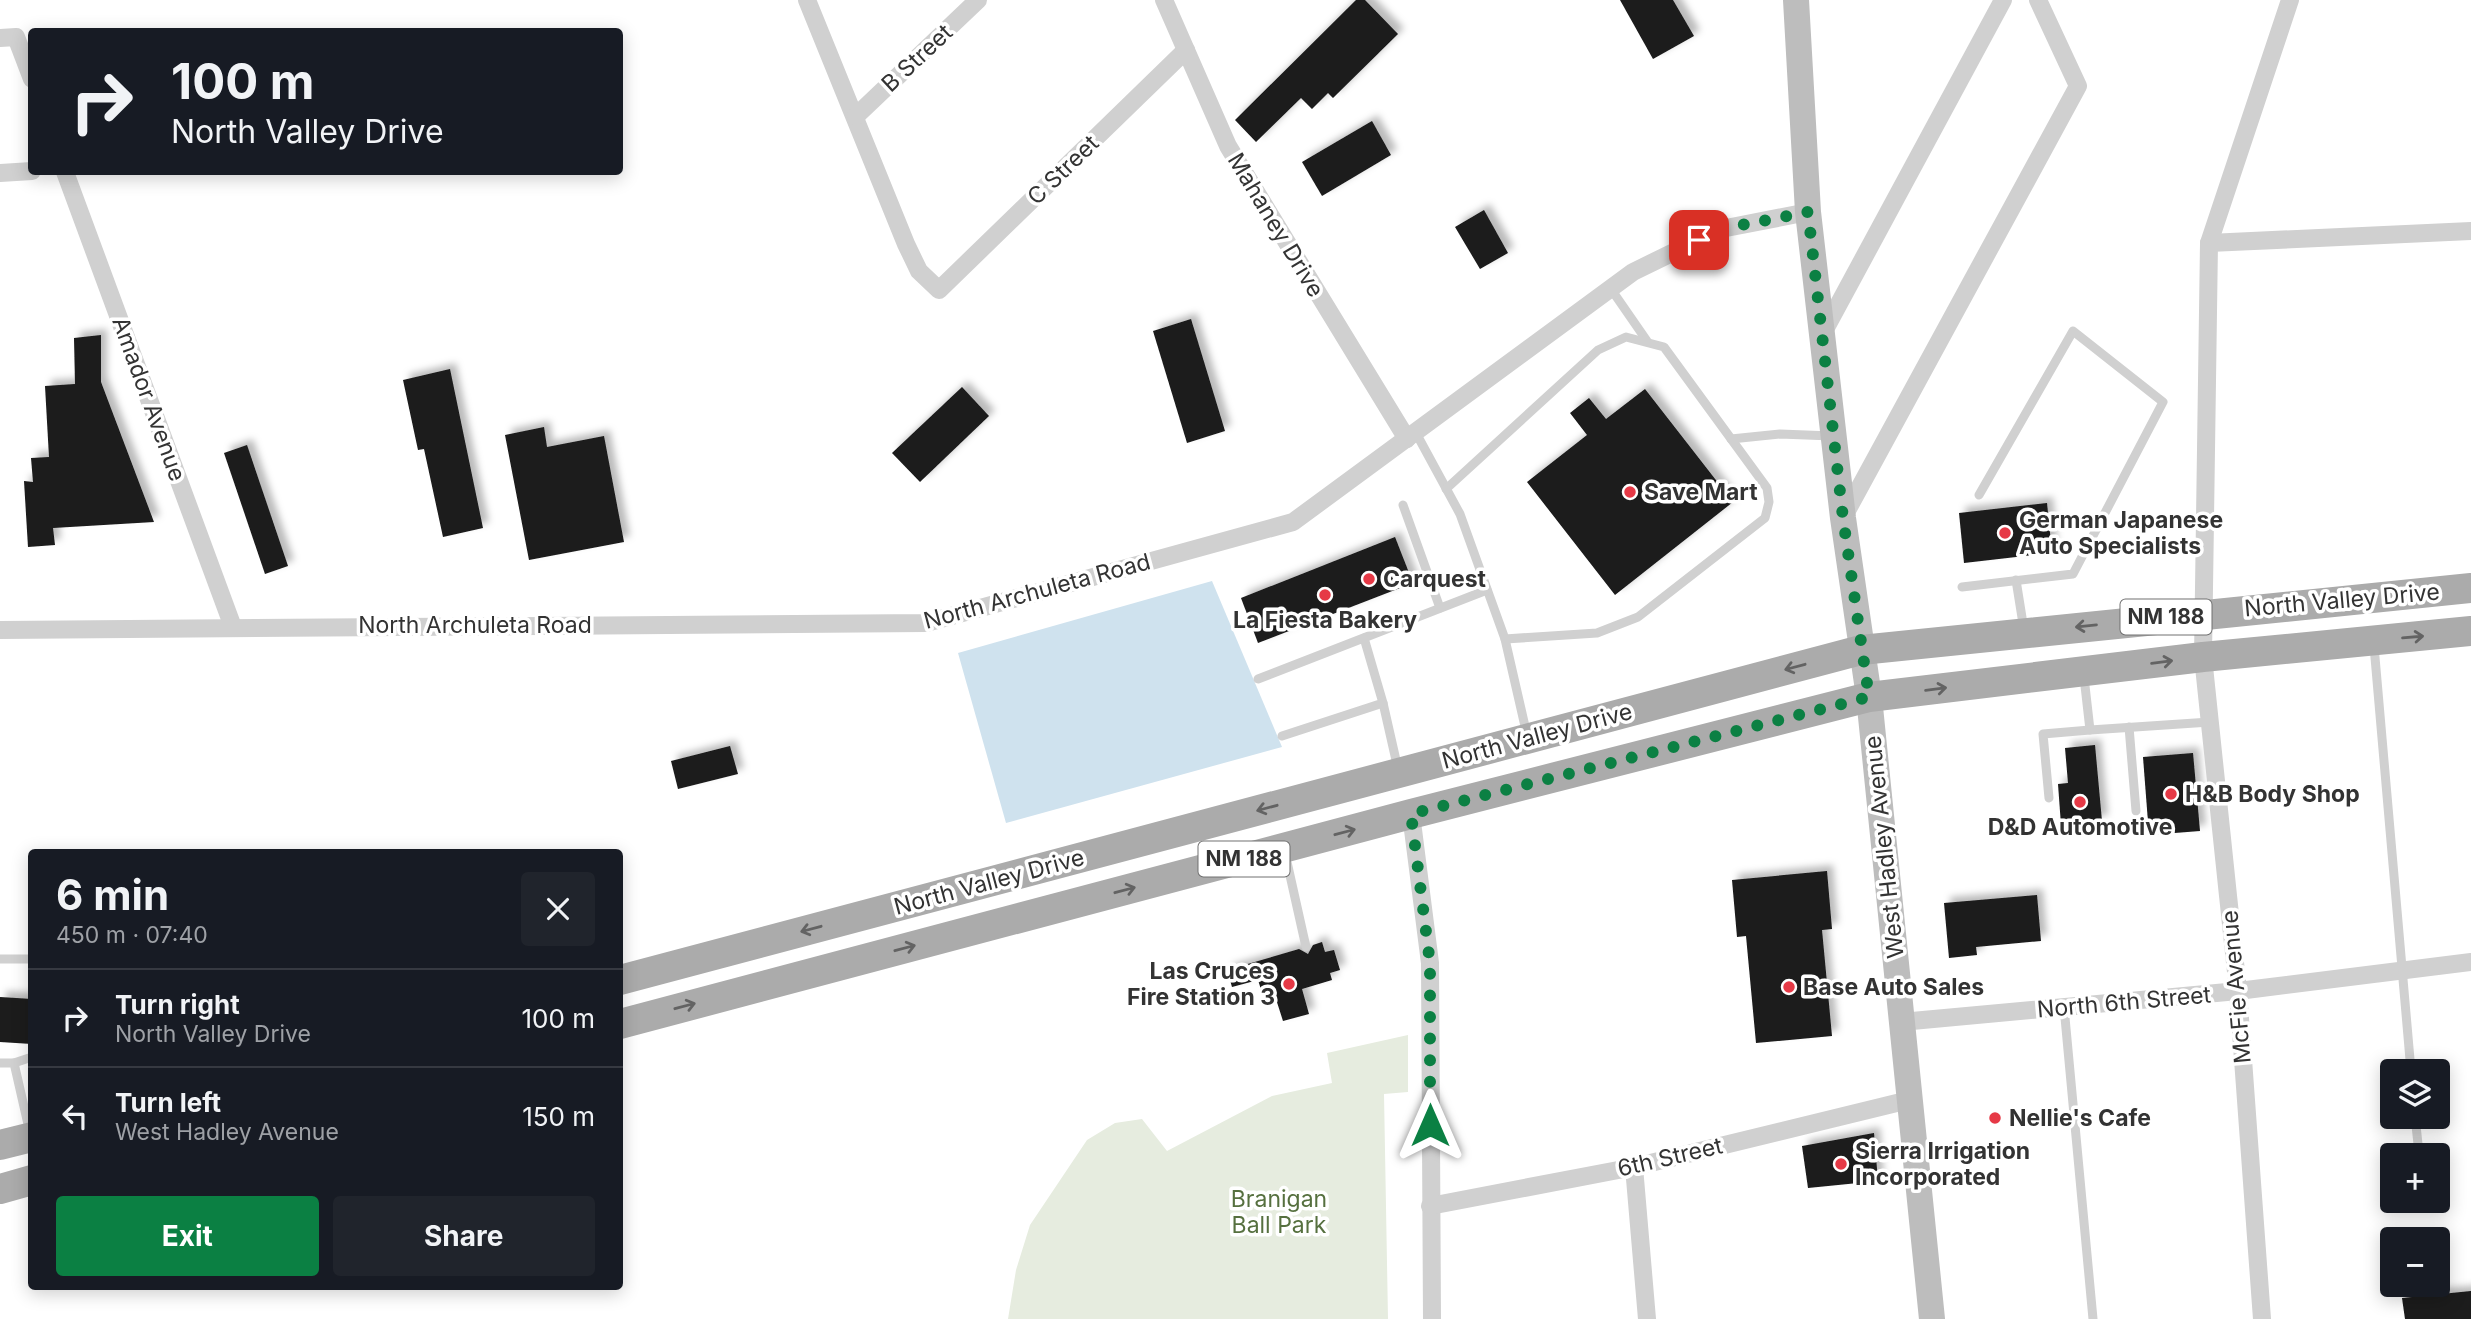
<!DOCTYPE html>
<html lang="en">
<head>
<meta charset="utf-8">
<style>
	:root { --surface:#171b24; --page:#20242c; --text:#f1f3f6; --muted:#9ea1a6; --line:#363941; --accent:#0b8043 }
	body { margin:0; font-family:Inter,sans-serif; background:var(--page); color:var(--text); height:100vh; display:flex; flex-direction:column; font-size:26px; white-space:nowrap }
	* { box-sizing:border-box; margin:0 }
	p { font-size:23px; color:var(--muted) }
	.icon { flex:none; width:38px; height:38px; fill:none; stroke:currentColor; stroke-width:2; stroke-linecap:round; stroke-linejoin:round }
	.map { position:relative; flex:1; overflow:hidden }
	.sheet { position:absolute; left:28px; top:849px; width:595px; height:441px; display:flex; flex-direction:column; background:var(--surface); border-radius:7px; box-shadow:0 4px 18px #0003 }
	.sheet>* { flex:none }
	.hud { position:absolute; left:28px; top:28px; width:595px; height:147px; border-radius:7px; box-shadow:0 4px 18px #0003; background:#171b24; color:var(--text); overflow:hidden }
	.buttons { position:absolute; left:2380px; top:1059px; display:grid; gap:14px }
	.buttons a { display:grid; place-items:center; width:70px; height:70px; border-radius:7px; background:var(--surface); box-shadow:0 4px 18px #0003; font-size:35px }
	.pin { position:absolute; display:grid; place-items:center; width:60px; height:60px; color:#fff; margin:-30px; border-radius:14px; box-shadow:0 4px 10px #0006 }
	.me { position:absolute; width:77px; margin:-38px; rotate:0deg; stroke-linejoin:round; filter:drop-shadow(0 0 5px #0008) }
	.turn { display:flex; align-items:center; gap:24px; height:147px; padding:0 28px; font-size:32px }
	.turn .icon { width:91px; height:91px; stroke-width:2.5 }
	.turn b { display:block; font-size:49px; line-height:60px }
	.round { display:grid; place-items:center; flex:none; width:74px; height:74px; border-radius:7px; background:var(--page) }
	.summary { display:flex; align-items:center; justify-content:space-between; height:119px; padding:0 28px }
	h1 { font-size:42px; font-weight:700; line-height:52px }
	.cta { display:flex; gap:14px; margin-top:auto; padding:14px 28px }
	.cta a { flex:1; height:80px; border-radius:7px; background:var(--accent); color:#fff; font-size:28px; font-weight:700; line-height:80px; text-align:center }
	.cta a+a { background:var(--page); color:var(--text) }
	ul { padding:0; list-style:none }
	li { display:flex; align-items:center; gap:21px; height:98px; padding:0 28px; border-top:2px solid var(--line) }
	li div { flex:1 }
	li b { display:block; font-size:26px }
	li em { font-style:normal }
	.map>svg:first-child { display:block }
	.green { fill:#e6ecdf }
	.water { fill:#cfe2ee }
	.building { fill:#1a1a1a; filter:url(#shadow) }
	.lines { fill:none; stroke-linecap:round; stroke-linejoin:round }
	.lane { stroke:#d0d0d0; stroke-width:9 }
	.street { stroke:#d0d0d0; stroke-width:18 }
	.secondary { stroke:#bdbdbd; stroke-width:26 }
	.primary { stroke:#ababab; stroke-width:30 }
	.oneway { stroke:#636363 }
	.route { stroke:#0b8043; stroke-width:12; stroke-dasharray:0 21.6 }
	.poi-dot { fill:#e63946; stroke:#fff; stroke-width:2.5 }
	.labels { text-anchor:middle; stroke-width:7; stroke-linejoin:round; paint-order:stroke }
	.shield { fill:#fff; stroke:#707070; stroke-width:2 }
	.shield-label { font-size:21px; font-weight:bold; fill:#333 }
	.street-label { font-size:23px; fill:#333; stroke:#fff }
	.poi-label { font-size:23px; font-weight:bold; fill:#333; stroke:#fff; text-anchor:start }
	.park-label { font-size:23px; fill:#56703f; stroke:#fff }
</style>
</head>
<body>
<div class="map">
<svg width="2471" height="1319" viewBox="0 0 2471 1319">
	<defs>
		<filter id="shadow"><feDropShadow dx="6" dy="-6" stdDeviation="3.5" flood-color="#0004"/></filter>
	</defs>
	<rect width="100%" height="100%" fill="#fff"/>
	<polygon class="green" points="1408,1035 1408,1092 1384,1094 1388,1319 1008,1319 1016,1270 1030,1225 1087,1140 1115,1123 1142,1119 1167,1151 1272,1096 1332,1083 1327,1053"/>
	<polygon class="water" points="1212,581 1282,747 1006,823 958,653"/>
	<g class="building">
		<polygon points="1356,0 1365,0 1398,34 1333,98 1328,93 1312,109 1301,98 1256,142 1235,120"/>
		<polygon points="1620,0 1673,0 1694,36 1653,59"/>
		<polygon points="1372,121 1391,155 1322,196 1302,162"/>
		<polygon points="1484,210 1508,253 1480,269 1455,227"/>
		<polygon points="1191,319 1225,431 1187,443 1153,331"/>
		<polygon points="101,335 101,382 154,522 53,528 55,545 28,547 24,481 33,482 31,458 49,457 45,386 75,384 74,338"/>
		<polygon points="450,369 483,528 443,537 424,449 418,450 403,380"/>
		<polygon points="962,387 989,416 920,482 892,453"/>
		<polygon points="1645,389 1733,502 1615,595 1527,482 1587,435 1570,413 1589,398 1606,419"/>
		<polygon points="544,427 547,447 604,436 624,542 529,560 505,435"/>
		<polygon points="247,445 288,566 265,574 224,453"/>
		<polygon points="2047,503 2052,553 1964,563 1959,513"/>
		<polygon points="1395,537 1413,583 1258,643 1241,598"/>
		<polygon points="2095,745 2102,821 2061,825 2058,784 2068,783 2065,748"/>
		<polygon points="730,746 738,774 678,789 671,761"/>
		<polygon points="2193,753 2200,831 2149,835 2143,757"/>
		<polygon points="1827,871 1832,929 1822,930 1832,1036 1756,1043 1746,936 1737,937 1732,880"/>
		<polygon points="2037,895 2041,941 1976,947 1977,955 1949,958 1944,903"/>
		<polygon points="1322,942 1325,952 1334,950 1340,970 1330,973 1332,980 1302,989 1309,1014 1283,1021 1275,996 1264,999 1258,980 1232,987 1227,970 1299,949 1308,954 1313,945"/>
		<polygon points="0,997 32,999 32,1044 0,1042"/>
		<polygon points="1874,1133 1878,1181 1808,1188 1802,1146"/>
		<polygon points="2471,1291 2471,1319 2405,1319 2402,1298"/>
	</g>
	<g class="lines">
		<g class="lane">
			<polyline points="1611,289 1647,341"/>
			<polyline points="1416,433 1460,514 1505,639 1527,735"/>
			<polyline points="1731,439 1780,434 1832,436"/>
			<polyline points="1446,489 1598,350 1626,337 1664,347 1767,488 1769,502 1765,518 1638,617 1597,633 1505,639"/>
			<polyline points="1403,505 1440,608"/>
			<polyline points="2016,580 2024,630"/>
			<polyline points="1962,587 2073,574 2163,402 2073,331 1979,495"/>
			<polyline points="2374,646 2411,1071"/>
			<polyline points="2084,677 2090,730 2210,722"/>
			<polyline points="1258,679 1487,590"/>
			<polyline points="1383,703 1398,769"/>
			<polyline points="2129,727 2136,811"/>
			<polyline points="1282,736 1383,703 1364,638"/>
			<polyline points="2049,798 2043,734 2090,730"/>
			<polyline points="1285,853 1306,947"/>
			<polyline points="0,959 32,959"/>
			<polyline points="2064,1007 2093,1319"/>
			<polyline points="0,1063 14,1063 30,1133"/>
			<polyline points="14,1063 32,1057"/>
			<polyline points="2415,1116 2418,1144"/>
		</g>
		<g class="street">
			<polyline points="807,0 906,244 919,271 939,290 1186,50"/>
			<polyline points="1164,0 1228,146 1407,439"/>
			<polyline points="0,38 16,37 32,79"/>
			<polyline points="856,116 978,0"/>
			<polyline points="65,172 233,627"/>
			<polyline points="0,173 32,171"/>
			<polyline points="2209,243 2471,231"/>
			<polyline points="1822,335 2003,0"/>
			<polyline points="1843,518 2078,86 2038,0"/>
			<polyline points="0,630 926,623 1293,522 1633,272 1721,229 1808,212"/>
			<polyline points="1411,814 1430,963 1432,1319"/>
			<polyline points="1901,1022 2238,991 2471,962"/>
			<polyline points="1634,1167 1647,1319"/>
			<polyline points="1430,1206 1634,1167 1909,1100"/>
			<polyline points="2262,1319 2238,991 2203,657 2209,243 2290,0"/>
		</g>
		<polyline class="secondary" points="1796,0 1808,212 1843,518 1869,697 1932,1319"/>
		<g class="primary">
			<polyline points="620,980 1861,650 2471,588"/>
			<polyline points="620,1024 1411,814 1869,697 2203,657 2471,631"/>
			<polyline points="0,1145 32,1137"/>
			<polyline points="0,1189 32,1180"/>
		</g>
	</g>
	<defs><path id="oneway-shaft" d="M-6 0H5M1.5-3L5.5 0L1.5 3" fill="none" stroke-width="1.6" stroke-linecap="round" stroke-linejoin="round" transform="scale(1.75)"/></defs>
	<g class="oneway">
		<use href="#oneway-shaft" transform="translate(2086 626) rotate(174)"/>
		<use href="#oneway-shaft" transform="translate(2413 637) rotate(-5)"/>
		<use href="#oneway-shaft" transform="translate(2162 662) rotate(-7)"/>
		<use href="#oneway-shaft" transform="translate(1795 667) rotate(165)"/>
		<use href="#oneway-shaft" transform="translate(1936 689) rotate(-7)"/>
		<use href="#oneway-shaft" transform="translate(1267 808) rotate(165)"/>
		<use href="#oneway-shaft" transform="translate(1345 832) rotate(-15)"/>
		<use href="#oneway-shaft" transform="translate(1125 890) rotate(-15)"/>
		<use href="#oneway-shaft" transform="translate(811 929) rotate(165)"/>
		<use href="#oneway-shaft" transform="translate(905 948) rotate(-15)"/>
		<use href="#oneway-shaft" transform="translate(685 1006) rotate(-15)"/>
	</g>
	<g class="lines">
		<polyline class="route" points="1430,1125 1430,963 1411,814 1869,697 1843,518 1808,212 1721,229 1699,240"/>
	</g>
	<g class="poi-dot">
		<circle cx="1630" cy="492" r="7"/>
		<circle cx="2005" cy="533" r="7"/>
		<circle cx="1369" cy="579" r="7"/>
		<circle cx="1325" cy="595" r="7"/>
		<circle cx="2171" cy="794" r="7"/>
		<circle cx="2080" cy="802" r="7"/>
		<circle cx="1289" cy="984" r="7"/>
		<circle cx="1789" cy="987" r="7"/>
		<circle cx="1995" cy="1118" r="7"/>
		<circle cx="1841" cy="1164" r="7"/>
	</g>
	<g class="labels">
		<g class="shield">
			<rect x="2120.5" y="599.5" width="91" height="35" rx="5"/>
			<rect x="1198.5" y="841.5" width="91" height="35" rx="5"/>
		</g>
		<g class="shield-label">
			<text x="2166" y="624">NM 188</text>
			<text x="1244" y="866">NM 188</text>
		</g>
		<g class="street-label">
			<text transform="translate(917 58) rotate(-43)" y="8">B Street</text>
			<text transform="translate(1063 170) rotate(-44)" y="8">C Street</text>
			<text transform="translate(1276 225) rotate(59)" y="8">Mahaney Drive</text>
			<text transform="translate(149 399) rotate(70)" y="8">Amador Avenue</text>
			<text transform="translate(1037 591) rotate(-15)" y="8">North Archuleta Road</text>
			<text transform="translate(2342 600) rotate(-5)" y="8">North Valley Drive</text>
			<text x="475" y="633">North Archuleta Road</text>
			<text transform="translate(1537 736) rotate(-15)" y="8">North Valley Drive</text>
			<text transform="translate(1884 847) rotate(-96)" y="8">West Hadley Avenue</text>
			<text transform="translate(989 882) rotate(-15)" y="8">North Valley Drive</text>
			<text transform="translate(2236 987) rotate(-95)" y="8">McFie Avenue</text>
			<text transform="translate(2124 1002) rotate(-5)" y="8">North 6th Street</text>
			<text transform="translate(1670 1157) rotate(-13)" y="8">6th Street</text>
		</g>
		<g class="poi-label">
			<text x="1644" y="500">Save Mart</text>
			<text x="2019" y="528">German Japanese<tspan x="2019" dy="26">Auto Specialists</tspan></text>
			<text x="1383" y="587">Carquest</text>
			<text x="1325" y="628" text-anchor="middle">La Fiesta Bakery</text>
			<text x="2185" y="802">H&amp;B Body Shop</text>
			<text x="2080" y="835" text-anchor="middle">D&amp;D Automotive</text>
			<text x="1275" y="979" text-anchor="end">Las Cruces<tspan x="1275" dy="26">Fire Station 3</tspan></text>
			<text x="1803" y="995">Base Auto Sales</text>
			<text x="2009" y="1126">Nellie's Cafe</text>
			<text x="1855" y="1159">Sierra Irrigation<tspan x="1855" dy="26">Incorporated</tspan></text>
		</g>
		<g class="park-label">
			<text x="1279" y="1207">Branigan<tspan x="1279" dy="26">Ball Park</tspan></text>
		</g>
	</g>
</svg>
<div class="buttons">
<a><svg class="icon" aria-label="layers" viewBox="0 0 24 24"><path d="M12 4l9 5-9 5-9-5zM3 14l9 5 9-5"/></svg></a>
<a>+</a>
<a>−</a>
</div>
<div class="pin" style="left:1699px;top:240px;background:#d93025"><svg class="icon" aria-label="arrive" viewBox="0 0 24 24"><path d="M6 21V4h12l-3 4 3 4H6"/></svg></div>
<svg class="me" style="left:1430px;top:1125px" viewBox="-20 -20 40 40"><path d="M0-17L14 15 0 8-14 15z" fill="#0b8043" stroke="#fff" stroke-width="4"/></svg>
<div class="hud">
<div class="turn"><svg class="icon" aria-label="right" viewBox="0 0 24 24"><path d="M7 20v-9h11M14 6l5 5-5 5"/></svg><div><b>100 m</b>North Valley Drive</div></div>
</div>
<section class="sheet">
<div class="summary"><div><h1>6 min</h1><p>450 m · 07:40</p></div><a class="round"><svg class="icon" aria-label="close" viewBox="0 0 24 24"><path d="M6 6l12 12M18 6L6 18"/></svg></a></div>
<ul>
<li><svg class="icon" aria-label="right" viewBox="0 0 24 24"><path d="M7 20v-9h11M14 6l5 5-5 5"/></svg><div><b>Turn right</b><p>North Valley Drive</p></div><em>100 m</em></li>
<li><svg class="icon" aria-label="left" viewBox="0 0 24 24"><path d="M17 20v-9H6M10 6l-5 5 5 5"/></svg><div><b>Turn left</b><p>West Hadley Avenue</p></div><em>150 m</em></li>
</ul>
<div class="cta"><a>Exit</a><a>Share</a></div>
</section>
</div>
</body>
</html>
